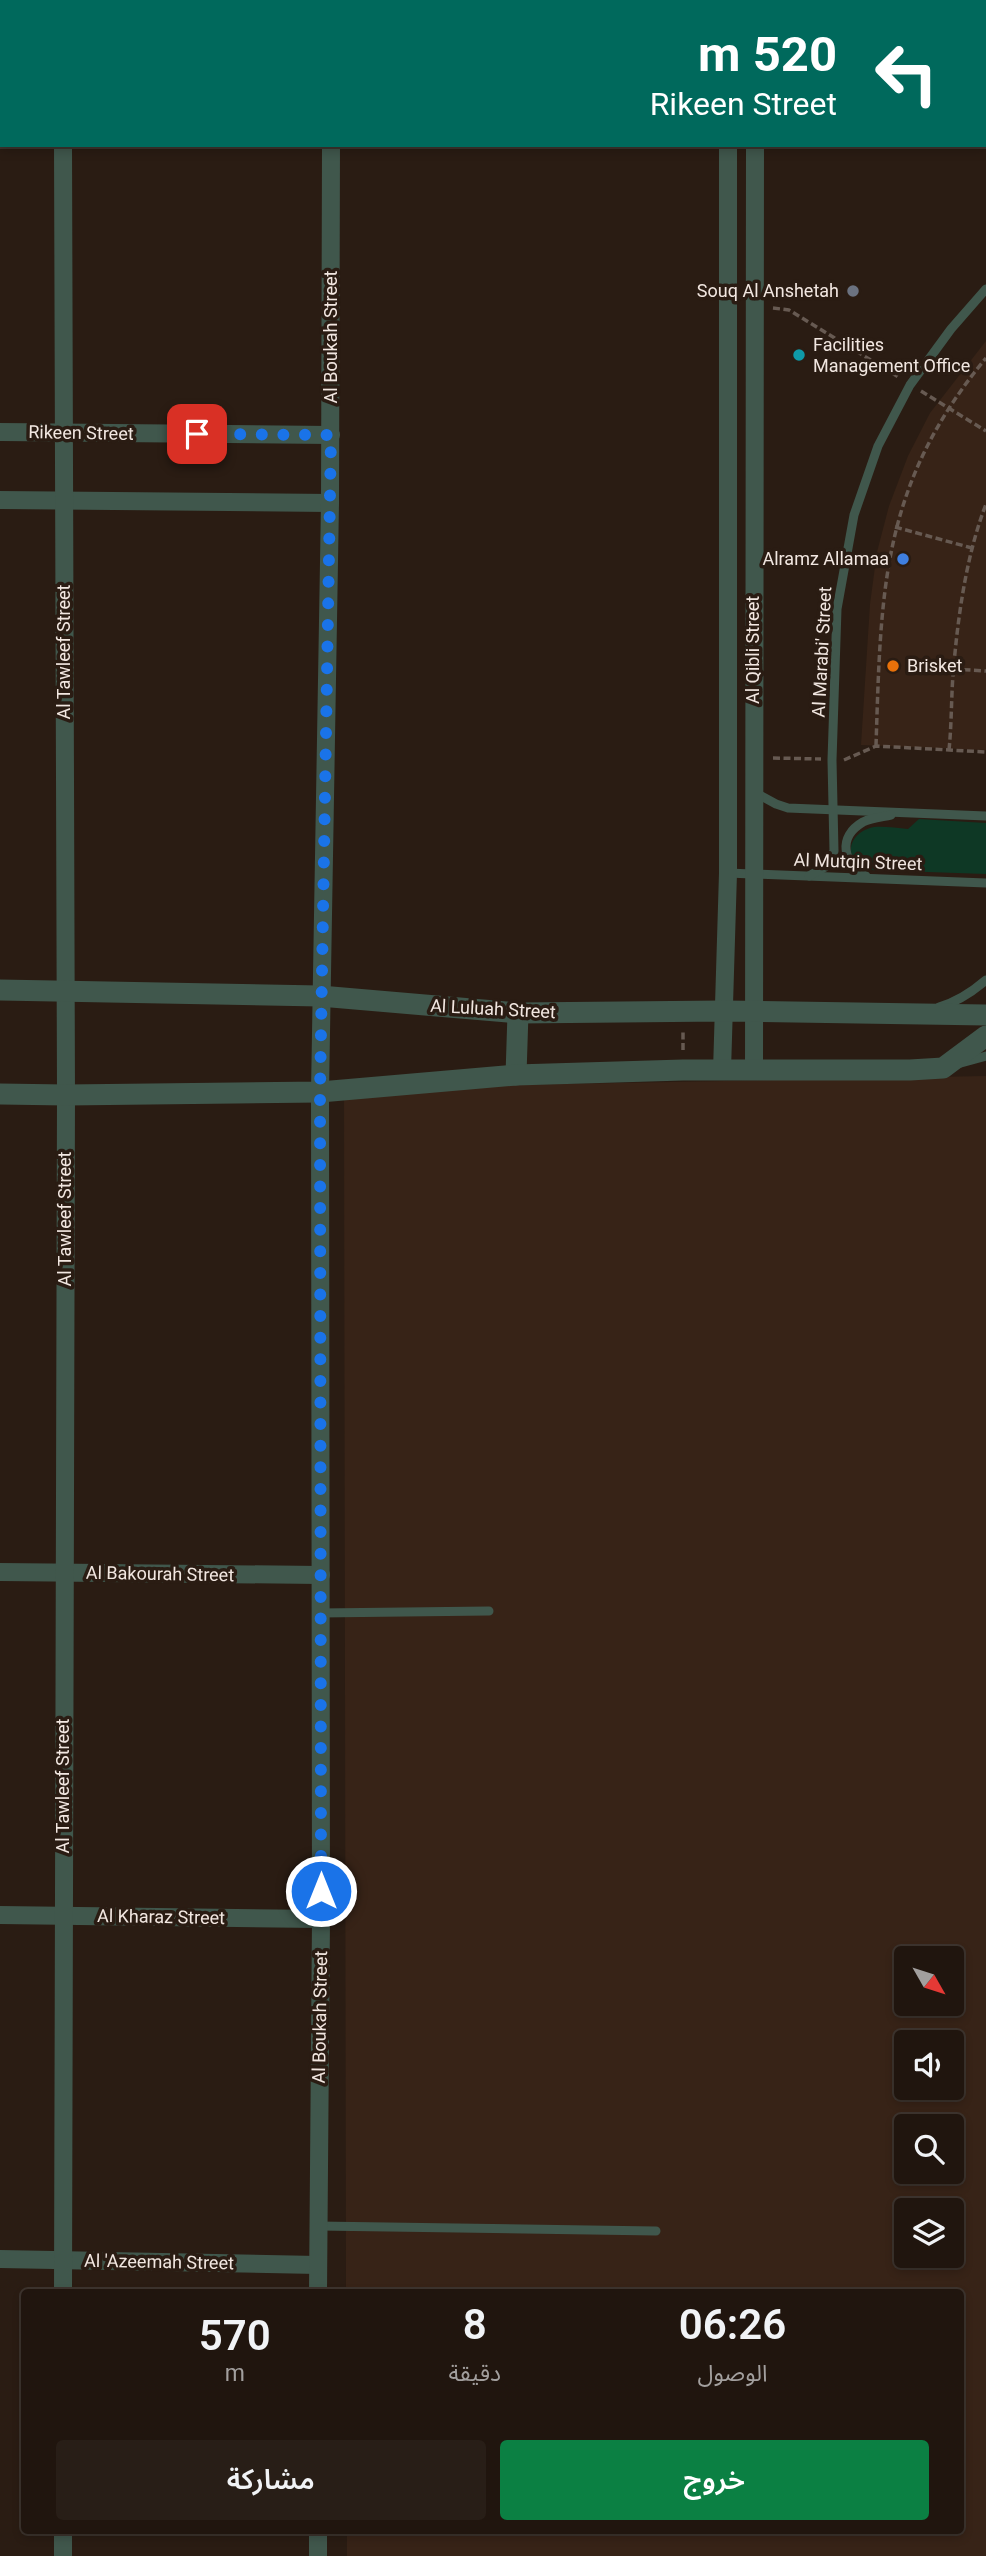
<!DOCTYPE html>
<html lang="ar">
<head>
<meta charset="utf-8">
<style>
	:root { --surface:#20150e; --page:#281e17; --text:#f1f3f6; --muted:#a29f9e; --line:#3d342e; --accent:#0b8043 }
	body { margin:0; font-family:Roboto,"Noto Sans Arabic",sans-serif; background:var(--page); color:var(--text); direction:rtl; height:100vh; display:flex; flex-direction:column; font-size:26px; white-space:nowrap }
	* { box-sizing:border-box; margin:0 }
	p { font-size:23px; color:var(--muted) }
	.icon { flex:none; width:38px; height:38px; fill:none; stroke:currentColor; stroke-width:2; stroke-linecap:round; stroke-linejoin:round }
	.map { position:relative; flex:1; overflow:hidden; direction:ltr }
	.side { position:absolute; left:21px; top:2289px; width:943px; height:245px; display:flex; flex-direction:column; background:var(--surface); border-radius:7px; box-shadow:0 4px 10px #0003,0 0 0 2px var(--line); direction:rtl }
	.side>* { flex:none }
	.hud { position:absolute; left:0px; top:0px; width:987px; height:147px; box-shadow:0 4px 10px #0003,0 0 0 2px var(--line); direction:rtl; background:#00695c; color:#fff; overflow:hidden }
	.needle { width:46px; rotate:129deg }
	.tools { position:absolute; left:894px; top:1946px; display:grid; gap:14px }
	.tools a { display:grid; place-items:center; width:70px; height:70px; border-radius:7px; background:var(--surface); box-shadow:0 4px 10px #0003,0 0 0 2px var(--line); font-size:35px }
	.pin { position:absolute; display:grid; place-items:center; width:60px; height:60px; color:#fff; margin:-30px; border-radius:14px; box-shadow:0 4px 10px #0006 }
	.me { position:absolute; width:77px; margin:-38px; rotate:0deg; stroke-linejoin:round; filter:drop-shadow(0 0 5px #0008) }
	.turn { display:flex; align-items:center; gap:24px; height:147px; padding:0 35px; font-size:32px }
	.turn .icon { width:91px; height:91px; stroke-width:2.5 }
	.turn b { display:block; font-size:49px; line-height:60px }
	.eta { display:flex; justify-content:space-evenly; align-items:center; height:119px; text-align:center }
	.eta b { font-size:42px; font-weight:600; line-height:49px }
	.button { display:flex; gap:14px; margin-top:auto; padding:14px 35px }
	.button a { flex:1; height:80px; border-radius:7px; background:var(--accent); color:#fff; font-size:28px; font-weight:600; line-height:80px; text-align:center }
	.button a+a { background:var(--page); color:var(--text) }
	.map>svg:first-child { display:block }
	.built { fill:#372317; fill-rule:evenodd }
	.green { fill:#0e3825 }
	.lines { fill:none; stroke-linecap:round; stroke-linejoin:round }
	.path { stroke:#675a52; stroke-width:3.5; stroke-dasharray:7 3.5; stroke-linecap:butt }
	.service { stroke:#40574c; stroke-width:9 }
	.minor { stroke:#40574c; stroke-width:18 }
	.tertiary { stroke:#40574c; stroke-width:21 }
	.route { stroke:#1a73e8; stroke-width:12; stroke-dasharray:0 21.6 }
	.worship-dot { fill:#6b7280; stroke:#2a1c13; stroke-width:2.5 }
	.culture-dot { fill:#0f9aa8; stroke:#2a1c13; stroke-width:2.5 }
	.shop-dot { fill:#3f7fe0; stroke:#2a1c13; stroke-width:2.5 }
	.food-dot { fill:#e8710a; stroke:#2a1c13; stroke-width:2.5 }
	.labels { text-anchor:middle; stroke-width:7; stroke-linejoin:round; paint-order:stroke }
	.poi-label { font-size:18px; fill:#f2e7e1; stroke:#2a1c13; text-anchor:end }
	.street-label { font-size:18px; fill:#f2e7e1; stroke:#2a1c13 }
</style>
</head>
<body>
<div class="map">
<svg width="986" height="2556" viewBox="0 0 986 2556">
	<rect width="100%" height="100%" fill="#2a1c13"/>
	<g class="built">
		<polygon points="986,341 986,750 861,745 870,604 877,552 889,506 908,456 930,413"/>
		<path d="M986,1076V2556H347V2530H961V2292H346L344,1088ZM906,1958H952V2004H906ZM906,2042H952V2088H906ZM906,2126H952V2172H906ZM906,2210H952V2256H906Z"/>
	</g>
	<path class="green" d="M919,819L986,823V874L869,870C863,866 855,862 852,855C847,841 861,829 874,827C884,826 897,828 908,829Z"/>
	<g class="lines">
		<g class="path">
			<polyline points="773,308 789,310 900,378"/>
			<polyline points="921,391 986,431"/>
			<polyline points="895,527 972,548"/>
			<polyline points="953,669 986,671"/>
			<path d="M876,746C881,590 881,485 986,358"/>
			<path d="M949,750C952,721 951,692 954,663C959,609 967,554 986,504"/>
			<polyline points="773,758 821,759"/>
			<polyline points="844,760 876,746 986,752"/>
			<polyline points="683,1050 683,1030"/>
		</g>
		<g class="service">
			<polyline points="754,792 776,804 788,808 986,816"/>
			<polyline points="728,873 986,883"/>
			<polyline points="809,876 825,867 834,851 832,760 837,609 854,515 878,446 910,385 951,329 986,289"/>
			<path d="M866,876C843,863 837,837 863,822C871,818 882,817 891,815"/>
			<path d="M939,1007C957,1002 972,992 986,980"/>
			<polyline points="961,1063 986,1056"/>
			<polyline points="320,1613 489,1611"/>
			<polyline points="318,2226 656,2231"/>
		</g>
		<g class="minor">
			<polyline points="63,2 63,0"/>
			<polyline points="331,2 331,0"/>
			<polyline points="985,2 986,2"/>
			<polyline points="985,29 986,29"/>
			<polyline points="0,432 331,435"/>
			<polyline points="0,500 330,503"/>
			<polyline points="722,1071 728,873 728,145"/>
			<polyline points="754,1071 755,145"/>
			<polyline points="0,1572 321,1575"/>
			<polyline points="0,1915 321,1919"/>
			<polyline points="0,2259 318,2265"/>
			<polyline points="63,2292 66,1095 63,145"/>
			<polyline points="318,2292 321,1919 320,1092 330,503 331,145"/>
			<polyline points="318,2530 318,2556"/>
			<polyline points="63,2556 63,2530"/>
		</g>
		<g class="tertiary">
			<polyline points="0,990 320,996 518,1013 723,1011 986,1015"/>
			<polyline points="516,1075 518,1013"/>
			<polyline points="0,1094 66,1095 320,1092 516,1075 683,1070 910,1070 943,1068 986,1036"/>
		</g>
	</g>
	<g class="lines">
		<polyline class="route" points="197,434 331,435 320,1092 321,1891"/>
	</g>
	<circle class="worship-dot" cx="853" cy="291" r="7"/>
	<circle class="culture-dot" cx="799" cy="355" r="7"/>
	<circle class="shop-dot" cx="903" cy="559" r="7"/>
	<circle class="food-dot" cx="893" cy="666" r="7"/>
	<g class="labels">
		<g class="poi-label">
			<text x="839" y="297">Souq Al Anshetah</text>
			<text x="813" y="351" text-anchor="start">Facilities<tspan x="813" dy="21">Management Office</tspan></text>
			<text x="889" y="565">Alramz Allamaa</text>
			<text x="907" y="672" text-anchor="start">Brisket</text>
		</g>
		<g class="street-label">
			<text transform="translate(331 337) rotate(-90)" y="6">Al Boukah Street</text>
			<text transform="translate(81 433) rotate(1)" y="6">Rikeen Street</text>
			<text transform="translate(753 650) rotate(-90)" y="6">Al Qibli Street</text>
			<text transform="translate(64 652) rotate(-90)" y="6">Al Tawleef Street</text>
			<text transform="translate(822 652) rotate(-87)" y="6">Al Marabi' Street</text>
			<text transform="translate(858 862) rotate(2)" y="6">Al Mutqin Street</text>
			<text transform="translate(493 1009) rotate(3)" y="6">Al Luluah Street</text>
			<text transform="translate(65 1219) rotate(-90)" y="6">Al Tawleef Street</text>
			<text transform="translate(160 1574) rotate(1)" y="6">Al Bakourah Street</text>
			<text transform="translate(63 1786) rotate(-90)" y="6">Al Tawleef Street</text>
			<text transform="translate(161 1917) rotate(1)" y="6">Al Kharaz Street</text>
			<text transform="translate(320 2017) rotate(-89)" y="6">Al Boukah Street</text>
			<text transform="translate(159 2262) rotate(1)" y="6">Al 'Azeemah Street</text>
		</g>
	</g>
</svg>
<div class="tools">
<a><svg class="needle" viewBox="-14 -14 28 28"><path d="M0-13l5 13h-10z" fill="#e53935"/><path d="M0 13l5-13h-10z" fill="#a29f9e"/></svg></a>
<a><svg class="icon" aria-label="sound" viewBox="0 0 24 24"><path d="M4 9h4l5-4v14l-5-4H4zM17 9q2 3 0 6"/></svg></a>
<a><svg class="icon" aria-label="search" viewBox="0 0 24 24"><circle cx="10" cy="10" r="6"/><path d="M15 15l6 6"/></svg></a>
<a><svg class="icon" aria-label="layers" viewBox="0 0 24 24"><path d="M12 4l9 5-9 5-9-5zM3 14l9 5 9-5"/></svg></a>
</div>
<div class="pin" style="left:197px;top:434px;background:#d93025"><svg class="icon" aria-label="arrive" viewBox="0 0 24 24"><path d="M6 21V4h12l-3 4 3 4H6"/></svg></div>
<svg class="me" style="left:321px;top:1891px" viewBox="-20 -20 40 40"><circle r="17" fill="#1a73e8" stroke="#fff" stroke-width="3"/><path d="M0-11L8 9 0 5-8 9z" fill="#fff"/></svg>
<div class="hud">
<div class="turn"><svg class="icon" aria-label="left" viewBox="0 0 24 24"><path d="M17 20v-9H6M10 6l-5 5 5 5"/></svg><div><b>520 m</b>Rikeen Street</div></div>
</div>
<section class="side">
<div class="eta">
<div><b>06:26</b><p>الوصول</p></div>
<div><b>8</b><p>دقيقة</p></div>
<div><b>570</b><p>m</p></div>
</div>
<div class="button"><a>خروج</a><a>مشاركة</a></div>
</section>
</div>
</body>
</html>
